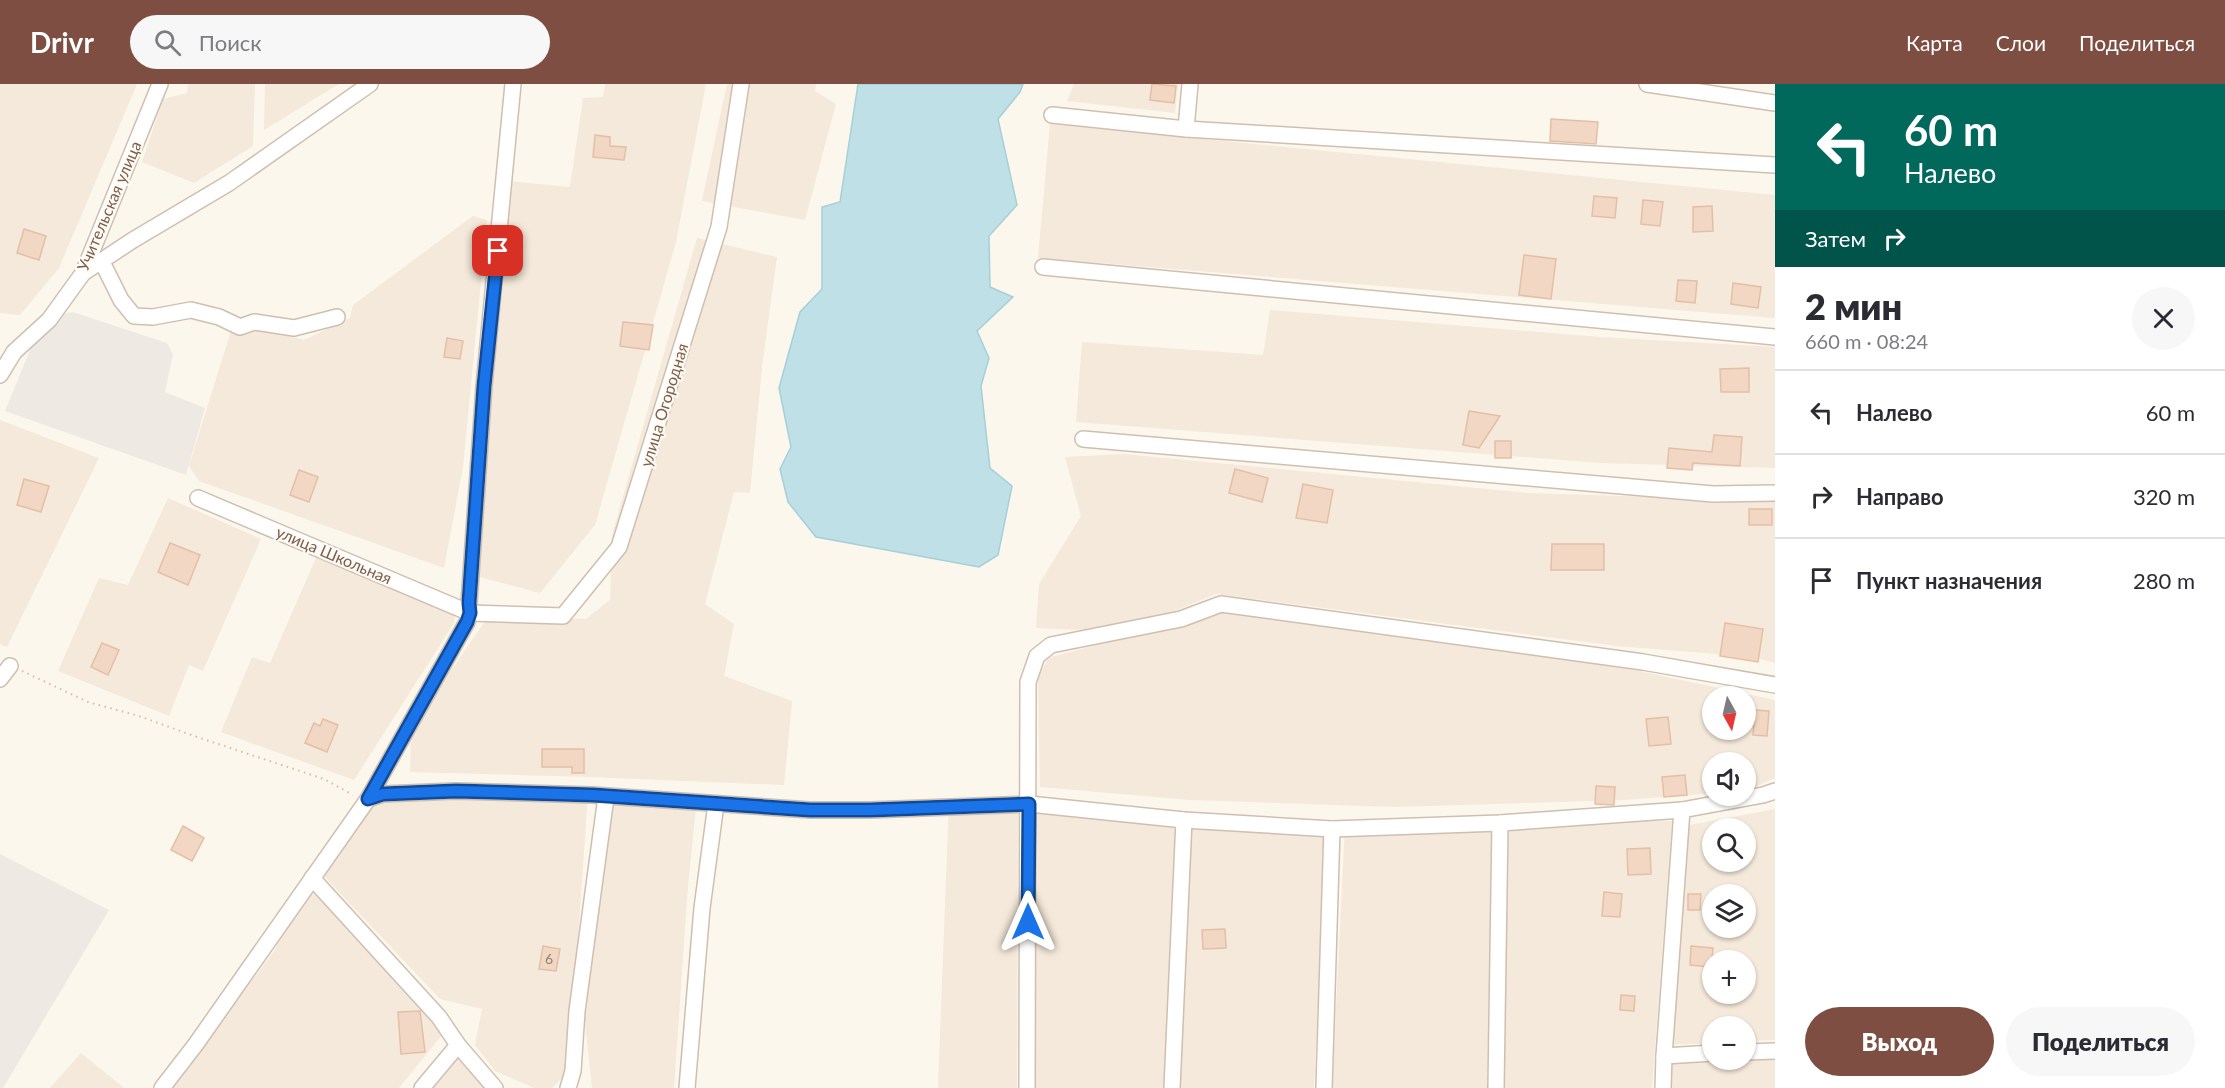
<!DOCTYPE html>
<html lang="ru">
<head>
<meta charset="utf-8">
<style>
	:root { --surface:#fff; --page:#f7f7f7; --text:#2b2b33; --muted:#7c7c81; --line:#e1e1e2; --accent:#7e4e42 }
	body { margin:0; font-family:Lato,sans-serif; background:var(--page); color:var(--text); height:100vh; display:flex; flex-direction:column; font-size:22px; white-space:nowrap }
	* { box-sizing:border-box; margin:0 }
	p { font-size:20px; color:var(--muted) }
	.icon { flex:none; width:33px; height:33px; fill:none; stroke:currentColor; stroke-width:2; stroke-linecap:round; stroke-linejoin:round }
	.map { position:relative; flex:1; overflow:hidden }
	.drawer { display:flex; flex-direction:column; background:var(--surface); width:450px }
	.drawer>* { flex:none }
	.banner { background:#00695c; color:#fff; overflow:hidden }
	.needle { width:39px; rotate:172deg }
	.tools { position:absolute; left:1702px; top:602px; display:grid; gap:12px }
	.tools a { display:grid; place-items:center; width:54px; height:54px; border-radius:50%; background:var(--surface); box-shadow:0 2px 4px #0004; font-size:30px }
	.pin { position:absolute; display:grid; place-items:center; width:51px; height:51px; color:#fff; margin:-26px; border-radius:12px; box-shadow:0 3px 9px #0006 }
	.me { position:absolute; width:66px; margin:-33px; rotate:0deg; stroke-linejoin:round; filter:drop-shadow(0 0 4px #0008) }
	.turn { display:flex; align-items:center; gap:21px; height:126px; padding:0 30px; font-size:27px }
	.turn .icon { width:78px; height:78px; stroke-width:2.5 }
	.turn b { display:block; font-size:42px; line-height:51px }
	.then { display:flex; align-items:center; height:57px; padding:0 30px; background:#0003; gap:12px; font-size:22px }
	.round { display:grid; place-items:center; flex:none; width:63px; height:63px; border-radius:32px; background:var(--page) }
	.overview { display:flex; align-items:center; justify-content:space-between; height:102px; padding:0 30px }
	h1 { font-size:36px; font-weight:800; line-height:45px }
	.action { display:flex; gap:12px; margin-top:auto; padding:12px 30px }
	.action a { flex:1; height:69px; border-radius:36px; background:var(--accent); color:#fff; font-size:24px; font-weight:800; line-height:69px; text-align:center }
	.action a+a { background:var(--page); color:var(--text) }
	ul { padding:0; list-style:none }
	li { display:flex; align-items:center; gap:18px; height:84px; padding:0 30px; border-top:2px solid var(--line) }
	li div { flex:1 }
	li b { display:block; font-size:22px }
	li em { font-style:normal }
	header { display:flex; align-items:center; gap:36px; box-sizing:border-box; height:84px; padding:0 30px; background:var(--accent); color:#fff }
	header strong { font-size:28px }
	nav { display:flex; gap:33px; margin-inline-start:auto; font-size:21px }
	.search { width:420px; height:54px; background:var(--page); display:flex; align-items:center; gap:15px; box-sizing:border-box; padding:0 21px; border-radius:33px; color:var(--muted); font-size:22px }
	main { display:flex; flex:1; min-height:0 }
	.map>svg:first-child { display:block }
	.residential { fill:#f4e9da; fill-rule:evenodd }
	.industrial { fill:#efe9e4 }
	.water { fill:#c0e0e7; stroke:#a6cfd8; stroke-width:1.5 }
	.building { fill:#f2d8c4; stroke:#e4bfa5; stroke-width:1.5 }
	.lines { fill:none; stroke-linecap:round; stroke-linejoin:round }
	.minor-casing { stroke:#cfbfb0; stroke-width:18 }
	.path { stroke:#d7bba6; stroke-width:2; stroke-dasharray:1.5 4.5; stroke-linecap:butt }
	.minor { stroke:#fff; stroke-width:15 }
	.route-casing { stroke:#114b97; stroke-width:15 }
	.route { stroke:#1a73e8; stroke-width:10 }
	.labels { text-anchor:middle; stroke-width:4.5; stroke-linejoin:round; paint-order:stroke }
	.number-label { font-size:14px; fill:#967d6c }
	.street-label { font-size:16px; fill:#785f4e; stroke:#fffaf3 }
</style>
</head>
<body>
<header>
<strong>Drivr</strong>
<div class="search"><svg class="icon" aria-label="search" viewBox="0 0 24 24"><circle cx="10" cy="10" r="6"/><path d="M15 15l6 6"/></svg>Поиск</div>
<nav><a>Карта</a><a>Слои</a><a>Поделиться</a></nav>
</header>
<main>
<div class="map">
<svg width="1775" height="1004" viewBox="0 0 1775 1004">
	<rect width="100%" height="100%" fill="#fcf7ec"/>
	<g class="residential">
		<polygon points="0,0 137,0 59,184 20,231 0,229"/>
		<polygon points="188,0 255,0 253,62 194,99 142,78 163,15 187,9"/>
		<polygon points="265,0 339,0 264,46"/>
		<polygon points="605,0 706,0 676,158 595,441 540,509 472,491 507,97 570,103 583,14 603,13"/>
		<polygon points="727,0 816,0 815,7 836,20 805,136 702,117"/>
		<polygon points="1074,0 1178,0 1175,29 1067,17"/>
		<polygon points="1050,40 1775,111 1775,234 1038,174"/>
		<polygon points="473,132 487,136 463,383 444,484 199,397 189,382 234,237 304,256 350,234 353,221"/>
		<polygon points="697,154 777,173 762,283 750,409 734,408 705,520 734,540 724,592 792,617 784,701 589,693 410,688 411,644 488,533 586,535 610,516 612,451"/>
		<polygon points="1270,226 1600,253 1775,263 1775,384 1601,379 1076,338 1082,258 1263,271"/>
		<polygon points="0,336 99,374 7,563 0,560"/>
		<polygon points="1124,370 1529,409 1775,417 1775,579 1753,573 1617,562 1216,510 1165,531 1080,546 1036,544 1039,500 1081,432 1065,373"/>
		<polygon points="168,414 261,455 203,587 189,581 169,632 58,587 99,494 128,501"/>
		<polygon points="316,474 455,529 454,539 354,696 221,648 252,573 270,579"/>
		<path d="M1223,527L1359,543L1639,587L1775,616V694L1746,707V678H1713V709L1625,716L1396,723L1190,716L1040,703L1038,594L1048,574ZM1713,612H1746V645H1713Z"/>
		<polygon points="391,702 588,708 569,987 552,1004 534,1004 495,987 475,961 482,925 440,915 321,789 370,712"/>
		<polygon points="607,708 697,714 688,802 674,1004 592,1004 584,929"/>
		<polygon points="949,715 1018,718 1017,1004 938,1004"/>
		<polygon points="1035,721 1179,738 1166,1004 1033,1004"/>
		<path d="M1775,725V956L1746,957V942H1713V959L1667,961L1679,771L1690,741ZM1713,744H1746V777H1713ZM1713,810H1746V843H1713ZM1713,876H1746V909H1713Z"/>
		<polygon points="1191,735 1326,746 1314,1004 1179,1004"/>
		<polygon points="1672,737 1652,1004 1500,1004 1502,738"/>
		<polygon points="1493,738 1487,1004 1332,1004 1345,743"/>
		<polygon points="321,808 446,946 399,1004 172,1004 274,867 299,814"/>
		<polygon points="452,958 495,1004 415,1004"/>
		<polygon points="81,969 124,1004 50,1004"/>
		<polygon points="1775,975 1775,1004 1670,1004 1671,979"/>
	</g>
	<g class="industrial">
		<polygon points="73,228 167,259 173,270 165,308 205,324 186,391 5,327 35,254 58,231"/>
		<polygon points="0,770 109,826 3,1004 0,1004"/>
	</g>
	<polygon class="water" points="858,0 1023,0 1020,8 998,35 1017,121 989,152 990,203 1013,213 977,247 989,274 981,302 990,384 1012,402 998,471 979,483 816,453 788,418 780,385 791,363 779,304 800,228 822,205 822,123 840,118"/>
	<g class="building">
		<polygon points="1152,0 1176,2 1174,19 1150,16"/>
		<polygon points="1551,35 1598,38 1596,60 1550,57"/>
		<polygon points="595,51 610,53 610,62 626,63 624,76 593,73"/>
		<polygon points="1594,112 1617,114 1615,134 1592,132"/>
		<polygon points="1643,116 1663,118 1660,142 1641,140"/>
		<polygon points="1712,122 1713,147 1693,148 1693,123"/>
		<polygon points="24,145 46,152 39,176 17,169"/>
		<polygon points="1524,171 1556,175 1551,215 1519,211"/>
		<polygon points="1678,196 1697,197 1695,219 1676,217"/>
		<polygon points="1733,199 1761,203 1758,224 1731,220"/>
		<polygon points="623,238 653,241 649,266 620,262"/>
		<polygon points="447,254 463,257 460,275 444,273"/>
		<polygon points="1749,284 1749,308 1721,308 1720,285"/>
		<polygon points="1469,327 1500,332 1479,364 1463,361"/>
		<polygon points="1714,351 1742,353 1740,382 1693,379 1692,386 1667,384 1669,364 1712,368"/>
		<rect x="1495" y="357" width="16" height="17"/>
		<polygon points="1235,385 1268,394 1262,418 1229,409"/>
		<polygon points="299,386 318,393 309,418 290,411"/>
		<polygon points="24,395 49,402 41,428 17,421"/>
		<polygon points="1303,400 1333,406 1327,439 1296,434"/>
		<rect x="1749" y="425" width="23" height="16"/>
		<polygon points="170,459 200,471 188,501 158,488"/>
		<polygon points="1552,460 1604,460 1604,486 1551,486"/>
		<polygon points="1725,539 1763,545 1758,578 1720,572"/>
		<polygon points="102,559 119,566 108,591 91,583"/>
		<polygon points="1755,626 1769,627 1767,652 1753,651"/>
		<polygon points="1668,633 1671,660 1649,662 1646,635"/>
		<polygon points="323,635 338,641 327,668 305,659 314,639 320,642"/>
		<polygon points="542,665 584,665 584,689 572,689 572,683 542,683"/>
		<polygon points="1685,691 1687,711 1664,713 1662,693"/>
		<polygon points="1596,702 1615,703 1614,721 1595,720"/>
		<polygon points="183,742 204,754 192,777 171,766"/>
		<polygon points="1650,764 1651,790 1628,791 1627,765"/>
		<polygon points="1604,808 1622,810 1620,833 1602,832"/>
		<polygon points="1688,810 1701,810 1700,826 1688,826"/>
		<polygon points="1225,845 1226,864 1203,865 1202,846"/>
		<polygon points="543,862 560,865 556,887 539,885"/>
		<polygon points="1691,862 1713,864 1711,883 1690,881"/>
		<polygon points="1621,911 1635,912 1634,927 1620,926"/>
		<polygon points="420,927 425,968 401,970 398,928"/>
	</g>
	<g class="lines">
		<defs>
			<g id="minor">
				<polyline points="1647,0 1775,19"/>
				<polyline points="1052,31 1186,45 1775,81"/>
				<polyline points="1186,45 1190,0"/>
				<polyline points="102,178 121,216 134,232 153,233 191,226 219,233 240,243 254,238 294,244 337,233"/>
				<polyline points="1043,183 1775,253"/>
				<polyline points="83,189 133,156 229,99 370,0"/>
				<polyline points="0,291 14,268 49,236 83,189 160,0"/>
				<polyline points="1083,355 1713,410 1775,409"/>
				<polyline points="198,414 470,529 563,532 619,463 719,143 741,0"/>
				<polyline points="0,595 10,582"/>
				<polyline points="368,715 383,710 456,707 593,711 810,726 870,726 1029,720 1184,736 1332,745 1500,739 1682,726 1763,711 1775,707"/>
				<polyline points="312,794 439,933 458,961 495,1004"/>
				<polyline points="1746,968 1775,967"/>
				<polyline points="1664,972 1713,969"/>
				<polyline points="162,1004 196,960 368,715 467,538 470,529 469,519 484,302 513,0"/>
				<polyline points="422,1004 458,961"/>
				<polyline points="568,1004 573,987 577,927 606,713"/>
				<polyline points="687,1004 702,824 716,720"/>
				<polyline points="1027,1004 1028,598 1037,572 1051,561 1181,535 1221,520 1643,578 1775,601"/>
				<polyline points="1172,1004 1184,736"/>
				<polyline points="1324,1004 1332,745"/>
				<polyline points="1496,1004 1500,739"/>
				<polyline points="1663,1004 1664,972 1682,726"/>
			</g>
		</defs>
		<use href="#minor" class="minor-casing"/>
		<polyline class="path" points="22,587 88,618 139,632 194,652 324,695 353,711"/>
		<use href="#minor" class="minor"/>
	</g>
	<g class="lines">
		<defs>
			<polyline id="route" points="498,167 484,302 469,519 470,529 467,538 368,715 383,710 456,707 593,711 810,726 870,726 1029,720 1028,838"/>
		</defs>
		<use href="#route" class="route-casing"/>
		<use href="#route" class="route"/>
	</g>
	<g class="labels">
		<g class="number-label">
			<text x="549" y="880">6</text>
		</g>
		<g class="street-label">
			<text transform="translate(109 122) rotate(-67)" y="6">Учительская улица</text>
			<text transform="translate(664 321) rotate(-73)" y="6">улица Огородная</text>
			<text transform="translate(334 471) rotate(23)" y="6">улица Школьная</text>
		</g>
	</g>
</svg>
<div class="tools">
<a><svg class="needle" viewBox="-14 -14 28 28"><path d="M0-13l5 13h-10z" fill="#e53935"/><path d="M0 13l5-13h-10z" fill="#7c7c81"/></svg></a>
<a><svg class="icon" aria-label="sound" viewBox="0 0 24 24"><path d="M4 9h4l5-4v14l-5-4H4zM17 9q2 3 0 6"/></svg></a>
<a><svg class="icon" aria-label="search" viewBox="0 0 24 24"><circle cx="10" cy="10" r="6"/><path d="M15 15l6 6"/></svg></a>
<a><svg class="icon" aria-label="layers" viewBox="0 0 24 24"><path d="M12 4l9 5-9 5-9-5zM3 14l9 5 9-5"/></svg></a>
<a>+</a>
<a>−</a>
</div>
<div class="pin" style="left:498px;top:167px;background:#d93025"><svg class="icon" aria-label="arrive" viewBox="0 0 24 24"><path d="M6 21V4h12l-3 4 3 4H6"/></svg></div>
<svg class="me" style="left:1028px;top:838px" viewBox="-20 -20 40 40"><path d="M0-17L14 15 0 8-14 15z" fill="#1a73e8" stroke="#fff" stroke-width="4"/></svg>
</div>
<section class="drawer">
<div class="banner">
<div class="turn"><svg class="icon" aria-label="left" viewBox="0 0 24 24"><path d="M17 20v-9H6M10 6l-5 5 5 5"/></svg><div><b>60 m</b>Налево</div></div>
<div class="then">Затем<svg class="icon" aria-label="right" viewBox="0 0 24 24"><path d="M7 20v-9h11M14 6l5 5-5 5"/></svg></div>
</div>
<div class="overview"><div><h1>2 мин</h1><p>660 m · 08:24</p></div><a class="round"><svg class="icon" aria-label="close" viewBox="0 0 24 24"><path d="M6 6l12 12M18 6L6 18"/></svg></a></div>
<ul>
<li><svg class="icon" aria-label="left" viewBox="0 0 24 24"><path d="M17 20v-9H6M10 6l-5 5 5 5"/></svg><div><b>Налево</b></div><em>60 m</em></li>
<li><svg class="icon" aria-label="right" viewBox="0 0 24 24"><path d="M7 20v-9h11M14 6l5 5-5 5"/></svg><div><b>Направо</b></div><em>320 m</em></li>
<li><svg class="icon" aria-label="arrive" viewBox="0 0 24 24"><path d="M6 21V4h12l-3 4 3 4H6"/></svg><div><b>Пункт назначения</b></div><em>280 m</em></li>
</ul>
<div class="action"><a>Выход</a><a>Поделиться</a></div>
</section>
</main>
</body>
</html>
